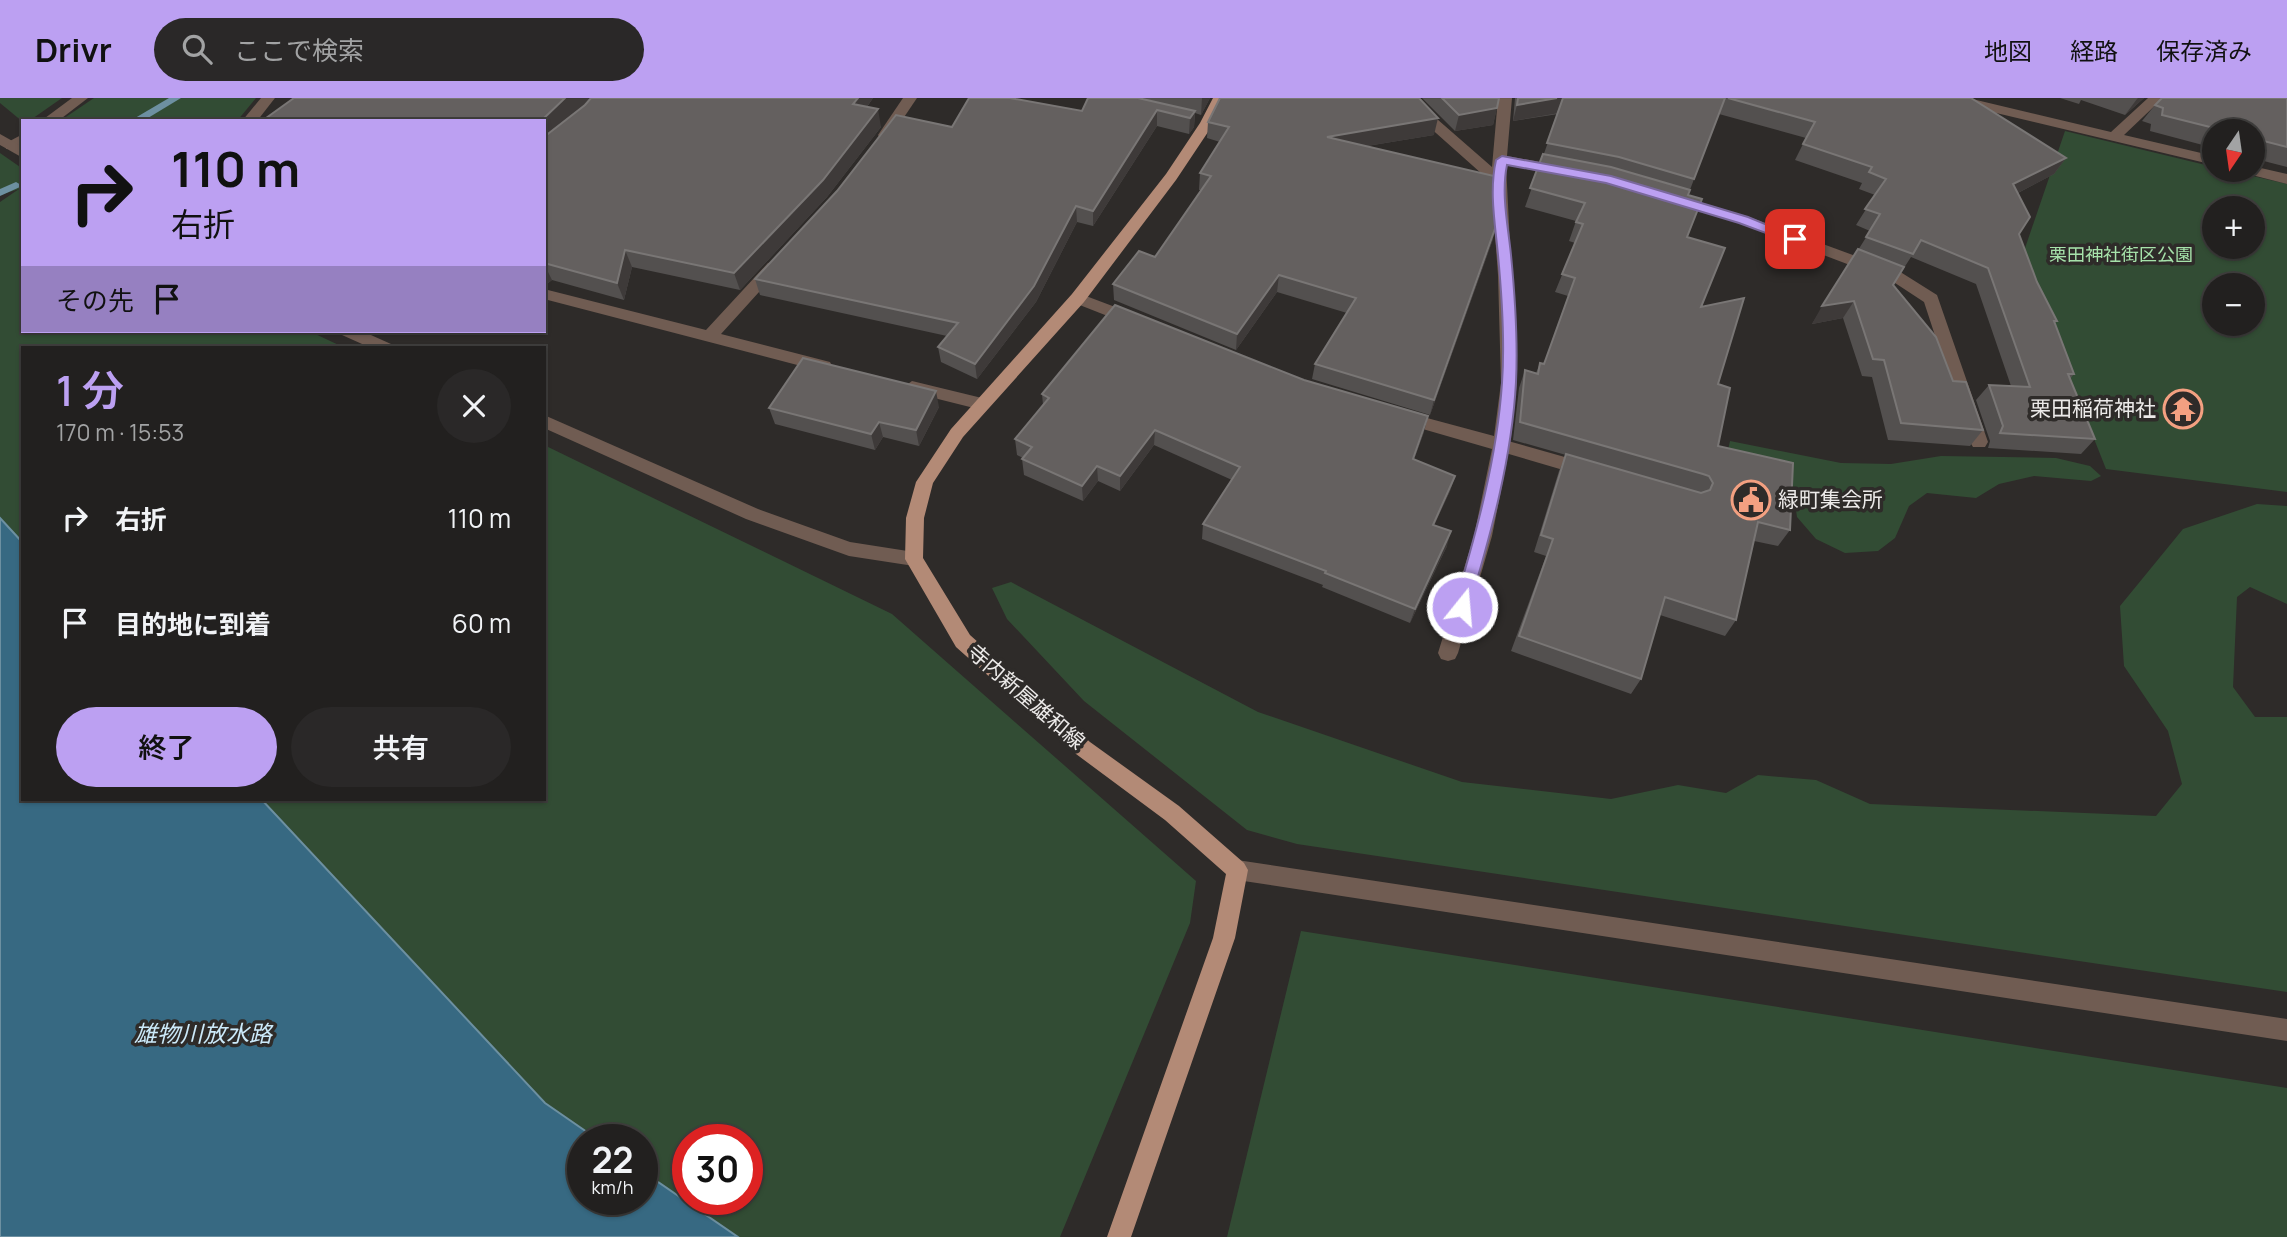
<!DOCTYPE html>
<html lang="ja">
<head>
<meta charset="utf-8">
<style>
	:root { --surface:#22201f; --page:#2a2828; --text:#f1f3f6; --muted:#a2a3a4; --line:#3f3e3d; --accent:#bca0f2 }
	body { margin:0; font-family:Manrope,"Noto Sans JP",sans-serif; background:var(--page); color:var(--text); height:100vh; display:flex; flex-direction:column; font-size:26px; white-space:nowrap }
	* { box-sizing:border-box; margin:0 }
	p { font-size:23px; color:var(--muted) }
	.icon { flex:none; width:38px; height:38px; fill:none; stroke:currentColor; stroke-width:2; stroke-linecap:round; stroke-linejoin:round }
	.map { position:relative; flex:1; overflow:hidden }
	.panel { position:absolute; left:21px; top:248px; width:525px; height:455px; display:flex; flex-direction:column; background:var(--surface); border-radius:0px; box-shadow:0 2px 5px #0004,0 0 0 2px var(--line) }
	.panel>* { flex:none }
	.guide { position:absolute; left:21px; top:21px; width:525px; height:214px; border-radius:0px; box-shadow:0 2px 5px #0004,0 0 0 2px var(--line); background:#bca0f2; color:#111; overflow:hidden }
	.needle { width:46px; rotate:193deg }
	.buttons { position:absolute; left:2202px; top:21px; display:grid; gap:14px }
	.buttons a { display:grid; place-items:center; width:63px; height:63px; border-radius:50%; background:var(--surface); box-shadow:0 2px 5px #0004,0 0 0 2px var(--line); font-size:35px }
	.speed { position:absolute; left:567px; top:1026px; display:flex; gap:14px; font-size:35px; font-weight:700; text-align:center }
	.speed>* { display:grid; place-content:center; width:91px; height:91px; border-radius:50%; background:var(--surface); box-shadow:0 2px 5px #0004,0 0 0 2px var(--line); line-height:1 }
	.speed small { font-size:18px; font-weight:400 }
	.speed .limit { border:10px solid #d22; background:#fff; color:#111 }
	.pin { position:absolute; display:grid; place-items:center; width:60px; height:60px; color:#fff; margin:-30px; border-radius:14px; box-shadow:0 4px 10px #0006 }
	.me { position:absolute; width:77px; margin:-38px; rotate:17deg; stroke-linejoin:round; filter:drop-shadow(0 0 5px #0008) }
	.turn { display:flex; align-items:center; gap:24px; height:147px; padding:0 35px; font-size:32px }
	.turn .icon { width:91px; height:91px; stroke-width:2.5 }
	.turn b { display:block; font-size:49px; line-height:60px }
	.then { display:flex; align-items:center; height:66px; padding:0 35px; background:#0003; gap:14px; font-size:26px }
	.round { display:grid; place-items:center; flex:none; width:74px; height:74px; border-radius:37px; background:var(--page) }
	.overview { display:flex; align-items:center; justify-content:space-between; height:119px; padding:0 35px }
	h1 { font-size:42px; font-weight:600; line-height:52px; color:var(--accent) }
	.button { display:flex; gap:14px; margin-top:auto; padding:14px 35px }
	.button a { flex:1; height:80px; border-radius:42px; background:var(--accent); color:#111; font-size:28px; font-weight:600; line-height:80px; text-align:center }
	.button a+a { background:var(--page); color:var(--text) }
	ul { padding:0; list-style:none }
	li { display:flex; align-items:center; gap:21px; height:105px; padding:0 35px }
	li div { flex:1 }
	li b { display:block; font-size:26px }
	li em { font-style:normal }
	header { display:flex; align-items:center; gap:42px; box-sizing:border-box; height:98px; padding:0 35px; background:var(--accent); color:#111 }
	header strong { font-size:33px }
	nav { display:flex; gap:38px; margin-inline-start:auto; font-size:24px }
	.search { width:490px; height:63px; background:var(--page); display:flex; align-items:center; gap:18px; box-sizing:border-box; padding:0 24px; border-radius:38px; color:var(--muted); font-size:26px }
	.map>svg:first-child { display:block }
	.green { fill:#324c34; fill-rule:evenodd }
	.water { fill:#376982; stroke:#6d90a1; stroke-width:2 }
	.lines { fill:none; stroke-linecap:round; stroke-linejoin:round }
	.stream { fill:#6d90a1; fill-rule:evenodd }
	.service { fill:#705c52; fill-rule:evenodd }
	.minor { fill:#705c52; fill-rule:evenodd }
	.tertiary { fill:#705c52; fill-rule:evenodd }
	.primary { fill:#b38a76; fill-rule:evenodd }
	.wall { fill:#53504f }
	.shaded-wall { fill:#3e3a39 }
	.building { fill:#64605f; stroke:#797675; stroke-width:2 }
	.route { fill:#bca0f2; stroke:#7a689d; stroke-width:2 }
	.labels { text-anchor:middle; stroke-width:7; stroke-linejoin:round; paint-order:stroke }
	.far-park-label { font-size:18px; fill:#a6e2aa; stroke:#2e2b29 }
	.poi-label { font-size:21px; fill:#eceae9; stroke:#2e2b29; text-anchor:end }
	.street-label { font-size:21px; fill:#eceae9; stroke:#2e2b29 }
	.water-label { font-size:23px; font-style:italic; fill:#cceafa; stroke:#2e2b29 }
</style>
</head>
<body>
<header>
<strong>Drivr</strong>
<div class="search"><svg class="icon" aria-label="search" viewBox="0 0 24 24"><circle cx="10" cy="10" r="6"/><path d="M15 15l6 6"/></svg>ここで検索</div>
<nav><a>地図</a><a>経路</a><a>保存済み</a></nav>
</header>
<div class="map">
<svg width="2287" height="1139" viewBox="0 0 2287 1139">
	<rect width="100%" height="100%" fill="#2e2b29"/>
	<g class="green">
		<polygon points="0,0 62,0 29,23 23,24 0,5"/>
		<polygon points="94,0 256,0 237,23 60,23"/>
		<path d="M2065,33L2214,69V72H2227L2287,86V394L2106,371L2022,159ZM2214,110H2252V149H2214ZM2214,187H2252V226H2214Z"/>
		<polygon points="0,55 23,71 23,233 309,233 345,250 23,250 23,445 0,420 0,104 19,91 0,97"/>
		<polygon points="1730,343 1841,365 1891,366 1941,358 2056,360 2090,368 2101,378 2091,383 2034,378 1999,386 1976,400 1927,395 1909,408 1895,440 1878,453 1845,455 1816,441 1797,419 1791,378 1728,352"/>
		<path d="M544,347L892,516L1196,783L1190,825L1060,1139H738L642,1073V1041H597L545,1005L262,702H544ZM688,1041H747V1101H688Z"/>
		<polygon points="2257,406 2287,408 2287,506 2250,489 2237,499 2233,589 2255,619 2287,619 2287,894 1297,746 1247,732 1084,603 1007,521 992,490 1011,484 1258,614 1462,684 1611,701 1678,687 1726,695 1758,677 1816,682 1870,706 2156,718 2182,686 2168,633 2124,568 2120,508 2183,431"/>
		<polygon points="1301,833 2287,990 2287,1139 1227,1139"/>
	</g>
	<polygon class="water" points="0,420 23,445 23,702 262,702 545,1005 597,1041 583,1041 583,1101 642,1101 642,1073 738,1139 0,1139"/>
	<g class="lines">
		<g class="stream">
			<polygon points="169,0 181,0 143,23 130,23"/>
			<polygon points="16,84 21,87 20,89 0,98 0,91"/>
		</g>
		<polygon class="service" points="1501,341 1593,367 1596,372 1593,377 1587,379 1495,352 1492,347 1495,342"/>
		<g class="minor">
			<polygon points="72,0 88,0 58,23 41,23"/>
			<polygon points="261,0 275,0 257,23 242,23"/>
			<polygon points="903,0 917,0 890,40 880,40 878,37"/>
			<polygon points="1404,0 1418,0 1437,21 1492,69 1498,0 1512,0 1507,58 1563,68 1570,73 1563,78 1506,67 1517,285 1510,347 1492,438 1458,555 1455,561 1448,563 1441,561 1438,555 1474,438 1492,351 1395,323 1393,319 1401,313 1494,338 1501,285 1498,177 1491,84 1427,27"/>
			<polygon points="1943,0 1968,0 2111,34 2148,0 2163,0 2124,37 2214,58 2214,67 1950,4"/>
			<polygon points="23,36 23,47 16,51 6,51 6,45"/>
			<polygon points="2252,68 2287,76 2287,86 2244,75 2242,72 2252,72"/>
			<polygon points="1673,96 1749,119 1902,175 1937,197 1988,344 1985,349 1973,349 1970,344 1924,204 1892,183 1739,125 1668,104 1666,101 1668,98"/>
			<polygon points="773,164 781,169 778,173 721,236 830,264 832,268 830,272 824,274 544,201 544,191 706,232 768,165"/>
			<polygon points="1078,195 1139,218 1141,222 1133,228 1072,204 1070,200"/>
			<polygon points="912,283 982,300 990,306 982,312 906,293 904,289"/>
		</g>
		<g class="tertiary">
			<polygon points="0,36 23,49 23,60 0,47"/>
			<polygon points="340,233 362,233 391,246 393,250 371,250 342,237"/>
			<polygon points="544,317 758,411 850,444 914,454 920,456 923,461 920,466 914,468 849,458 746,421 544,330"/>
			<polygon points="1237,762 2287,921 2287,943 1237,782 1230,779 1226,772 1230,765"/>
		</g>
		<polygon class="primary" points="1213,0 1227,0 1214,25 1176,82 1084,204 963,339 933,385 924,420 923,460 970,537 1090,644 1179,708 1244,765 1248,772 1235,840 1131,1139 1107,1139 1213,840 1226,776 1165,722 1076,656 956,549 905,461 906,420 916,384 951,331 1072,196 1166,76 1200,25"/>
	</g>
	<g class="wall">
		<polygon points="294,0 873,0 867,9 881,29 827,99 740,192 632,169 624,202 552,182 548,185 544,183 544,23"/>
		<polygon points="1088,0 1210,0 1201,17 1195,15 1194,29 1189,36 1157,28 1093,128 1077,124 1036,204 977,281 941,264 938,249 947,238 760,197 755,181 952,29 1082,13"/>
		<polygon points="1422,0 1499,0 1493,27 1455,33"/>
		<polygon points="1515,0 1971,0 2066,60 2054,76 2018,95 2019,136 2037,184 2057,223 2055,225 2074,276 2070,281 2095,341 2081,356 1988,350 1990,343 1976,302 1989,287 2011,288 1976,186 1911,159 1893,187 1983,332 1970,348 1888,342 1872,279 1862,278 1843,220 1812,226 1870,133 1856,127 1875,97 1859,91 1862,85 1795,62 1806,40 1719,16 1688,97 1687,139 1718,286 1718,348 1790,432 1778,448 1754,443 1736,522 1725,538 1660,517 1641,581 1631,596 1511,553 1546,458 1534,454 1559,373 1566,357 1513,342 1519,290 1525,272 1536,275 1540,265 1544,266 1568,198 1555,194 1575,145 1569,143 1576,123 1525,109 1558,16 1513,23"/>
		<polygon points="2060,0 2144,0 2125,17 2081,2 2079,6"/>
		<polygon points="2287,0 2287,69 2252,60 2252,33 2214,33 2214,50 2150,33 2151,26 2142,23 2155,7"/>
		<polygon points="1208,24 1434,37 1367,48 1493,141 1430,317 1312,281 1315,266 1347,215 1277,194 1236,252 1114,202 1113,186 1155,159 1201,92 1199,92 1200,75 1220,44 1207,40"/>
		<polygon points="1042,296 1424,334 1414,361 1455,378 1450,393 1434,427 1447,448 1410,525 1322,489 1323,487 1202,441 1203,426 1232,382 1154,347 1120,393 1098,383 1083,403 1024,377 1022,361 1023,360 1017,357 1015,341 1043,307"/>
		<polygon points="939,309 919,348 883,339 875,352 775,326 769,310"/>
	</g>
	<g class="shaded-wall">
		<polygon points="565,0 591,0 544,44 544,23 541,23"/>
		<polygon points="858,0 873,0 857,23 853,6"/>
		<polygon points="1202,0 1210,0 1201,17"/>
		<polygon points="1557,0 1563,0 1559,15 1513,23 1517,7"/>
		<polygon points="2138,0 2144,0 2125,17 2137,1"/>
		<polygon points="1497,10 1493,27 1455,33 1459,17"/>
		<polygon points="878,11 881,29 827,99 740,192 734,175"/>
		<polygon points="1157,12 1157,28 1093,128 1093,113"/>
		<polygon points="1195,13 1194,29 1189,36 1190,20"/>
		<polygon points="1438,20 1434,37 1324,55 1327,39"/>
		<polygon points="2066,60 2054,76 2002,103 2013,86"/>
		<polygon points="1076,108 1077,124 1036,204 977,281 975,266"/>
		<polygon points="1497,125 1493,141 1430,317 1434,302"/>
		<polygon points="625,152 632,169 624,202 617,185"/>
		<polygon points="544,166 552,182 548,185 544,177"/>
		<polygon points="1279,177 1277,194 1236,252 1237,236"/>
		<polygon points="1854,203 1843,220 1812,226 1822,208"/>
		<polygon points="936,293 939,309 919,348 916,332"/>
		<polygon points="1428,318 1424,334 1409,376 1413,361"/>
		<polygon points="879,324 883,339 875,352 871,336"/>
		<polygon points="1155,332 1154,347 1120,393 1120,378"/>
		<polygon points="1097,368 1098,383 1083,403 1082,388"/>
		<polygon points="1455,378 1450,393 1428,441 1433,427"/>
		<polygon points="1451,433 1447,448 1410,525 1415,511"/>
	</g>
	<g class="building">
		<polygon points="294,0 565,0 541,23 262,23"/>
		<polygon points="591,0 858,0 853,6 878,11 823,82 734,175 625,152 617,185 544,165 544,39 585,7"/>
		<polygon points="969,0 1010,0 1082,13 1088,0 1138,0 1195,13 1190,20 1157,12 1093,113 1076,108 1034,188 975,266 938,249 958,225 755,181 837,93 896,17 952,29"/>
		<polygon points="1220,0 1419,0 1438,20 1327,39 1494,78 1497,125 1434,302 1315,266 1356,200 1279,177 1237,236 1113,186 1139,153 1155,159 1211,78 1200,75 1229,29 1208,24"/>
		<polygon points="1442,0 1499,0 1497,10 1459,17"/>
		<polygon points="1518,0 1557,0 1517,7"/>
		<polygon points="1563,0 1725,0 1694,81 1619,59 1547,45"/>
		<polygon points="1728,0 1971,0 2066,60 2013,86 2030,119 2019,136 2037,184 2057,223 2054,223 2074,276 2068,276 2095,341 2000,335 2003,328 1989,287 2030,289 1988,170 1921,142 1913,156 1866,139 1880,116 1865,111 1886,81 1869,74 1872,69 1803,46 1815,24"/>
		<polygon points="2162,0 2287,0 2287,49 2252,40 2252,33 2226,33 2162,17 2163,10 2155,7"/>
		<polygon points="1543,56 1611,69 1690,92 1688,97 1702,101 1687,139 1725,150 1701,209 1744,200 1718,286 1730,290 1718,348 1793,365 1790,432 1758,424 1736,522 1665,499 1641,581 1519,538 1553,441 1541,437 1566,356 1701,395 1710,392 1713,385 1709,378 1703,376 1520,324 1525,272 1538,276 1540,265 1544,266 1575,180 1562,176 1583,126 1576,124 1585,105 1530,90"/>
		<polygon points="1858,151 1904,169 1893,187 1936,239 1953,283 1966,284 1983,332 1901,325 1884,262 1873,261 1854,203 1822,208"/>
		<polygon points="1115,207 1304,282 1428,318 1413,361 1455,378 1433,427 1451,433 1415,511 1325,475 1326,473 1203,426 1240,369 1155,332 1120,378 1097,368 1082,388 1022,361 1032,349 1015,341 1049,300 1042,296"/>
		<polygon points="803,260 936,293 916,332 879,324 871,336 769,310"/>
	</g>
	<path class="route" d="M1502,58L1611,78L1748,119L1801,141L1799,144H1790L1739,125L1606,85L1507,67C1501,96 1508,127 1511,157C1515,198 1518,243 1516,284C1512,360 1491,436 1469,509L1462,515L1454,509C1476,436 1497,361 1502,285C1505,243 1502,199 1498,157C1495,125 1489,93 1496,62Z"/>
	<defs>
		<symbol id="temple-ring" viewBox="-11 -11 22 22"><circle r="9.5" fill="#2e2b29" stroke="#f3a081" stroke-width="1.5"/><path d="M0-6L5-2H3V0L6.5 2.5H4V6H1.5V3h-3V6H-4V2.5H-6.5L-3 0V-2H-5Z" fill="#f3a081"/></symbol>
		<symbol id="civic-ring" viewBox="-11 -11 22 22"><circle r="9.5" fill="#2e2b29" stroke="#f3a081" stroke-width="1.5"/><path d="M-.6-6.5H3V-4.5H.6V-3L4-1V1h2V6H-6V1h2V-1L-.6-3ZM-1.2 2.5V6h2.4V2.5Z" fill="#f3a081"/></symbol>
	</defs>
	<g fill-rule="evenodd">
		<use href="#temple-ring" x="2161" y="289" width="44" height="44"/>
		<use href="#civic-ring" x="1729" y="380" width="44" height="44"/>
	</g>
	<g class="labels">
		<g class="far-park-label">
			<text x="2121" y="163">栗田神社街区公園</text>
		</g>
		<g class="poi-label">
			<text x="2156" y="318">栗田稲荷神社</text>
			<text x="1778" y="409" text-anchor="start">緑町集会所</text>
		</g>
		<g class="street-label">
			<text transform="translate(1026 599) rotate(41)" y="7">寺内新屋雄和線</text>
		</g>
		<g class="water-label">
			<text x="203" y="944">雄物川放水路</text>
		</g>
	</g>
</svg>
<div class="buttons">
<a><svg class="needle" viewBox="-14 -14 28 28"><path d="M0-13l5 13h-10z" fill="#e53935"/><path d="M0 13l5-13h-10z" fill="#a2a3a4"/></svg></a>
<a>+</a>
<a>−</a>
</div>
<div class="speed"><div>22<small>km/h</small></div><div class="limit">30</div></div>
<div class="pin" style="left:1795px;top:141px;background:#d93025"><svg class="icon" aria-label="arrive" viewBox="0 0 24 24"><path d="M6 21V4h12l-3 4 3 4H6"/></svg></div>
<svg class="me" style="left:1462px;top:509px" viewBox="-20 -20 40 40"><circle r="17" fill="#bca0f2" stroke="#fff" stroke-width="3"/><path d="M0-11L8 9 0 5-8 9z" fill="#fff"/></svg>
<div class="guide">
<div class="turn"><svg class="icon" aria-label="right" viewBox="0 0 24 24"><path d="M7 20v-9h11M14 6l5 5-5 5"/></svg><div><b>110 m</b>右折</div></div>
<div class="then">その先<svg class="icon" aria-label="arrive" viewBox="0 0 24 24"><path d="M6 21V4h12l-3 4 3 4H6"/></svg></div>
</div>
<section class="panel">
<div class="overview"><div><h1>1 分</h1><p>170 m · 15:53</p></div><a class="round"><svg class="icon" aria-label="close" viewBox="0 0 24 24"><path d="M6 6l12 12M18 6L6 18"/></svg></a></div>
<ul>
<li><svg class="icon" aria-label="right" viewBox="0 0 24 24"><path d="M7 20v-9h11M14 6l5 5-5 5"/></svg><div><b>右折</b></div><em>110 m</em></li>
<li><svg class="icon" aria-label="arrive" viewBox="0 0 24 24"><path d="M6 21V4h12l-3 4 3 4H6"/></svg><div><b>目的地に到着</b></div><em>60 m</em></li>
</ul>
<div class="button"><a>終了</a><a>共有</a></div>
</section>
</div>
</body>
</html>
